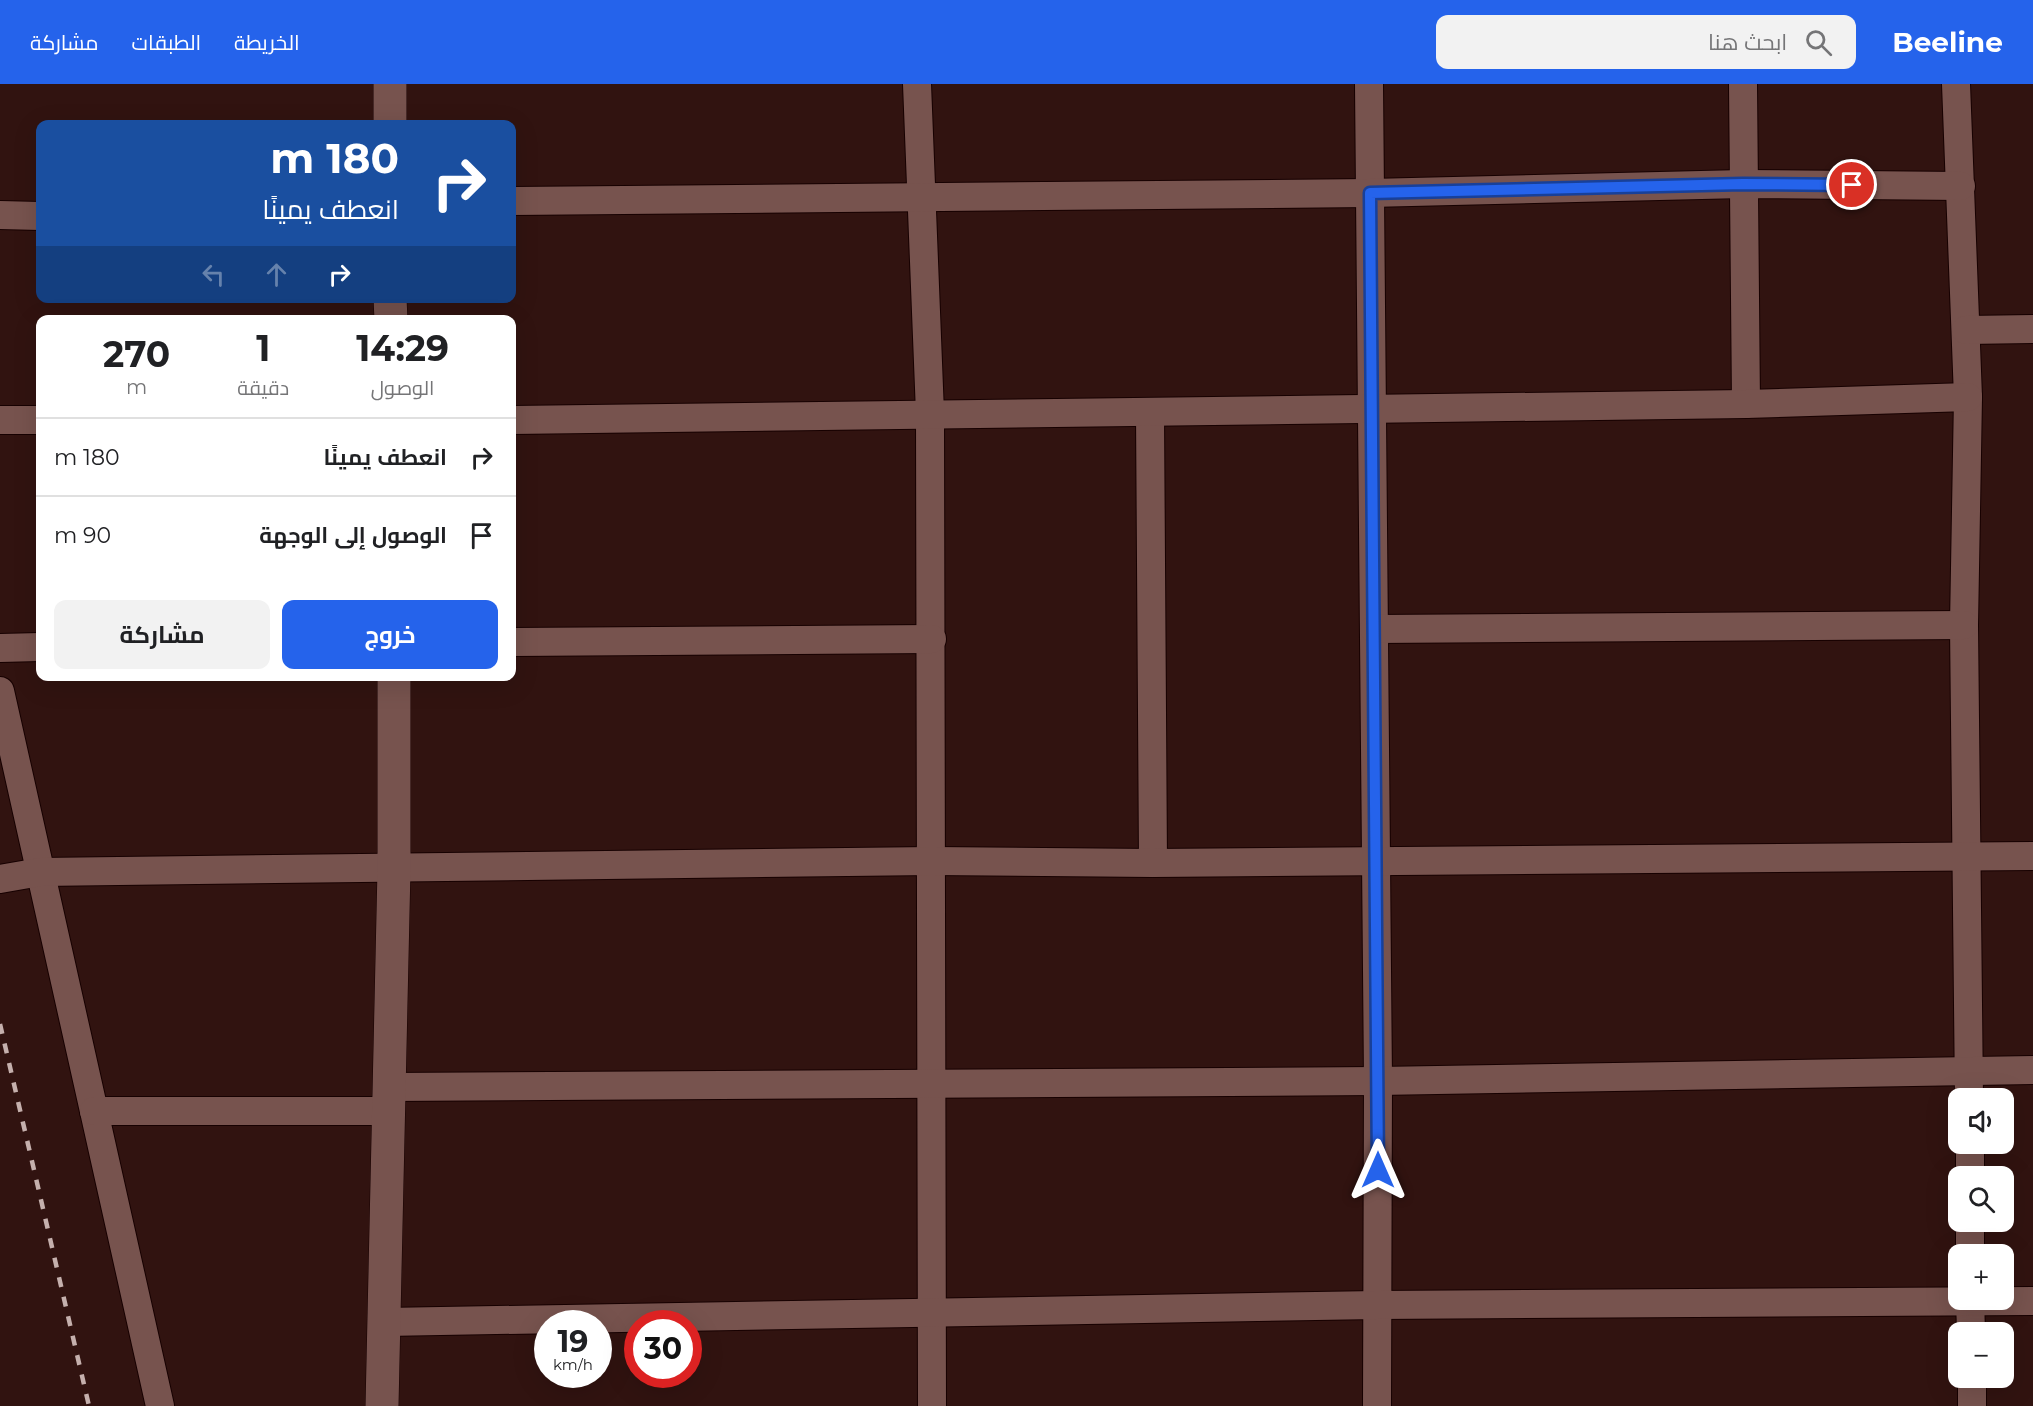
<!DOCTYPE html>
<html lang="ar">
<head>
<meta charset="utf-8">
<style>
	:root { --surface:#fff; --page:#f2f2f2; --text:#202124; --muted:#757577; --line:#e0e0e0; --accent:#2563eb }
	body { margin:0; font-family:Montserrat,Cairo,sans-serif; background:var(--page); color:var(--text); direction:rtl; height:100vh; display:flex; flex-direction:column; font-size:22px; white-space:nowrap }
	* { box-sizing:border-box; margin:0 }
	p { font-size:20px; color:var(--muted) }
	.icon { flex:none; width:33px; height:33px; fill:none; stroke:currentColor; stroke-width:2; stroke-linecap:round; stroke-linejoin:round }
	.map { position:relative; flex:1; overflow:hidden; direction:ltr }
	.side { position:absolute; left:36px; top:231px; width:480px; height:366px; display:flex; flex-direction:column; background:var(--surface); border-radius:12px; box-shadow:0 6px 24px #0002; direction:rtl }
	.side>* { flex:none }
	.guide { position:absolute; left:36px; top:36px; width:480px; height:183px; border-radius:12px; box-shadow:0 6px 24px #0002; direction:rtl; background:#1a4fa0; color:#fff; overflow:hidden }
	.controls { position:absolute; left:1948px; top:1004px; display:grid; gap:12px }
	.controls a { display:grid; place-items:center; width:66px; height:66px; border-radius:12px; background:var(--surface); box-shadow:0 6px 24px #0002; font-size:30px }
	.speed { position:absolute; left:534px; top:1226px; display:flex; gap:12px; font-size:30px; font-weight:700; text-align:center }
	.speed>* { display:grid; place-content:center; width:78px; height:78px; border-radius:50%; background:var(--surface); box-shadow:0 6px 24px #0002; line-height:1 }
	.speed small { font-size:15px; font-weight:400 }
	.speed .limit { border:9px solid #d22; background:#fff; color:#111 }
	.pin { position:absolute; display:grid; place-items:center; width:51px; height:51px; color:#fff; margin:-26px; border:3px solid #fff; border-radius:50%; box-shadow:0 2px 6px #0007 }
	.me { position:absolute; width:66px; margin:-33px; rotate:0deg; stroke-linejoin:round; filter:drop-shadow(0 0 4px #0008) }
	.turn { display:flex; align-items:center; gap:21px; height:126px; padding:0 18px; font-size:27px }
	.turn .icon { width:78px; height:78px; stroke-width:2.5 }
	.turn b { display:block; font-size:42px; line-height:51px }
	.lanes { display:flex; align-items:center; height:57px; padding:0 18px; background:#0003; justify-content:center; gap:30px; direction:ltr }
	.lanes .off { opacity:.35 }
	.eta { display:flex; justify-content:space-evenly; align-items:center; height:102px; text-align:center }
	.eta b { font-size:36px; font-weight:700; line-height:42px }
	.cta { display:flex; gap:12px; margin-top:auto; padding:12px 18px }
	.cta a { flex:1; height:69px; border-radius:12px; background:var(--accent); color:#fff; font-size:24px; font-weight:700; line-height:69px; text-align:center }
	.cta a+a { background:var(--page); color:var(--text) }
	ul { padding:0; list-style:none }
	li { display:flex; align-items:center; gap:18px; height:78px; padding:0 18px; border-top:2px solid var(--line) }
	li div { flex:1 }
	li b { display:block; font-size:22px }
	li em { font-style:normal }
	header { display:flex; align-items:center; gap:36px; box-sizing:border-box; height:84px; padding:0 30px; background:var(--accent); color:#fff }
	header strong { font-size:28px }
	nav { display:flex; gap:33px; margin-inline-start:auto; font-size:21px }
	.search { width:420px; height:54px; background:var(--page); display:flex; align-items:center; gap:15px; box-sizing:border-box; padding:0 21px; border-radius:12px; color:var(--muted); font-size:22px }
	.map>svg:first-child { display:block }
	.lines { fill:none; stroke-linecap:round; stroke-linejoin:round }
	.street-casing { stroke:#170101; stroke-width:30 }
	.secondary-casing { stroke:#170101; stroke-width:34 }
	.street { stroke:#77534e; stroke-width:28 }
	.secondary { stroke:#77534e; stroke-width:33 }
	.rail { stroke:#c5b0ad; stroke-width:4.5; stroke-dasharray:10 10; stroke-linecap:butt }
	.route-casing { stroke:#184099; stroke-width:15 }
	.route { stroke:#2563eb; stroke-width:10 }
</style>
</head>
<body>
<header>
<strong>Beeline</strong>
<div class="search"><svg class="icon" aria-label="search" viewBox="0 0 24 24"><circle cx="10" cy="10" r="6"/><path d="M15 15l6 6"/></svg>ابحث هنا</div>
<nav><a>الخريطة</a><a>الطبقات</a><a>مشاركة</a></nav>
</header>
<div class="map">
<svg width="2033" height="1322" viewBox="0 0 2033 1322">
	<rect width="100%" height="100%" fill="#311310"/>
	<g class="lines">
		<defs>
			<g id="street">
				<polyline points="917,0 930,329 932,1322"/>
				<polyline points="1369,0 1378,997 1377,1322"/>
				<polyline points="1743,0 1746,320"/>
				<polyline points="1956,0 1968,313 1964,541 1969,1014"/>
				<polyline points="512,117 1370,109 1743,100 1961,102"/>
				<polyline points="0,131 40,132"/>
				<polyline points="1966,246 2033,245"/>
				<polyline points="1150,328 1153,779"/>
				<polyline points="0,336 40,336"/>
				<polyline points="512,336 1746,320 1968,313"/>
				<polyline points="1374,545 1964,541"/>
				<polyline points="512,558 932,555"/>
				<polyline points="0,564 40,563"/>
				<polyline points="0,607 160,1322"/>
				<polyline points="0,795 40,788 932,777 1153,779 2033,772"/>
				<polyline points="390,1003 1378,997 2033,986"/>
				<polyline points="94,1027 389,1027"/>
				<polyline points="1970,1059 1970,1092"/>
				<polyline points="1970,1137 1970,1170"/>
				<polyline points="1970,1215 1971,1248"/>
				<polyline points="385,1238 1377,1221 2033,1217"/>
				<polyline points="1972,1293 1972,1322"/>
			</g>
			<g id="secondary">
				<polyline points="390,40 390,0"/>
				<polyline points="390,214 391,236"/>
				<polyline points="382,1322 394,785 394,592"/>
			</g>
		</defs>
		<use href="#street" class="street-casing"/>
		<use href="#secondary" class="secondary-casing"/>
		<use href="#street" class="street"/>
		<use href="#secondary" class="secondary"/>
		<polyline class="rail" points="0,940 89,1322"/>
	</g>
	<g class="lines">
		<defs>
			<polyline id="route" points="1378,1086 1370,109 1743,100 1852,101"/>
		</defs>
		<use href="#route" class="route-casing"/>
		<use href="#route" class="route"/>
	</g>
</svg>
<div class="controls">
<a><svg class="icon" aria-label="sound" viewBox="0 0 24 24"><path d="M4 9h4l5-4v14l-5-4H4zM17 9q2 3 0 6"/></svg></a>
<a><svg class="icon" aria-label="search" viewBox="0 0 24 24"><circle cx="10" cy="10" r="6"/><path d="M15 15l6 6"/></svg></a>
<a>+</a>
<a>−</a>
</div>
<div class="speed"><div>19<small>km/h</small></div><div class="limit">30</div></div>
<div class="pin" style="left:1852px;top:101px;background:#d93025"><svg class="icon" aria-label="arrive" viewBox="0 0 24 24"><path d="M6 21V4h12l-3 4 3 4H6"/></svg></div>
<svg class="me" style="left:1378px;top:1086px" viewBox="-20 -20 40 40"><path d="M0-17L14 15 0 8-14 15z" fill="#2563eb" stroke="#fff" stroke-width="4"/></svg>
<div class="guide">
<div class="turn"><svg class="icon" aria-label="right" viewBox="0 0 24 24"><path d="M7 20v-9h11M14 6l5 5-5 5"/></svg><div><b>180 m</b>انعطف يمينًا</div></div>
<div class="lanes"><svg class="icon off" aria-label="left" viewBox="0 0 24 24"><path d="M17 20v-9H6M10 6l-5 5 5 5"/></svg><svg class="icon off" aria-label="ahead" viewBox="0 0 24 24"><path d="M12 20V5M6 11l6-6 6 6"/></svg><svg class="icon" aria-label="right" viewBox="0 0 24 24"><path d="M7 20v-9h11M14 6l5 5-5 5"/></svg></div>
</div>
<section class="side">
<div class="eta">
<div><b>14:29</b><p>الوصول</p></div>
<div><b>1</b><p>دقيقة</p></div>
<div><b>270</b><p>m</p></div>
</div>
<ul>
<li><svg class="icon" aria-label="right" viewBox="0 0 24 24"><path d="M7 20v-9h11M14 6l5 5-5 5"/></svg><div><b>انعطف يمينًا</b></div><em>180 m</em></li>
<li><svg class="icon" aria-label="arrive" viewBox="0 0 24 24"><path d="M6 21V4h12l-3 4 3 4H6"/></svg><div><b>الوصول إلى الوجهة</b></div><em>90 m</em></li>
</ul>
<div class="cta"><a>خروج</a><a>مشاركة</a></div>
</section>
</div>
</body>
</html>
